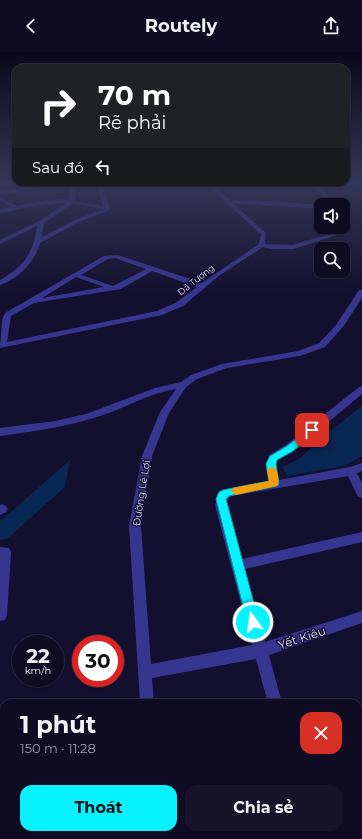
<!DOCTYPE html>
<html lang="vi">
<head>
<meta charset="utf-8">
<style>
	:root { --surface:#0e0b22; --page:#17142a; --text:#f1f3f6; --muted:#9b9ba5; --line:#2e2b40; --accent:#08f1ff }
	body { margin:0; font-family:Montserrat,sans-serif; background:var(--page); color:var(--text); height:100vh; display:flex; flex-direction:column; font-size:15px; white-space:nowrap }
	* { box-sizing:border-box; margin:0 }
	p { font-size:13px; color:var(--muted) }
	.icon { flex:none; width:22px; height:22px; fill:none; stroke:currentColor; stroke-width:2; stroke-linecap:round; stroke-linejoin:round }
	.map { position:relative; flex:1; overflow:hidden }
	.drawer { position:absolute; left:0px; top:647px; width:362px; height:140px; display:flex; flex-direction:column; background:var(--surface); border-radius:12px 12px 0 0; box-shadow:0 1px 3px #0004,0 0 0 1px var(--line) }
	.drawer>* { flex:none }
	.guide { position:absolute; left:12px; top:12px; width:338px; height:122px; border-radius:12px; box-shadow:0 1px 3px #0004,0 0 0 1px var(--line); background:#202124; color:#fff; overflow:hidden }
	.fabs { position:absolute; left:314px; top:146px; display:grid; gap:8px }
	.fabs a { display:grid; place-items:center; width:36px; height:36px; border-radius:8px; background:var(--surface); box-shadow:0 1px 3px #0004,0 0 0 1px var(--line); font-size:20px }
	.speed { position:absolute; left:12px; top:583px; display:flex; gap:8px; font-size:20px; font-weight:700; text-align:center }
	.speed>* { display:grid; place-content:center; width:52px; height:52px; border-radius:50%; background:var(--surface); box-shadow:0 1px 3px #0004,0 0 0 1px var(--line); line-height:1 }
	.speed small { font-size:10px; font-weight:400 }
	.speed .limit { border:6px solid #d22; background:#fff; color:#111 }
	.pin { position:absolute; display:grid; place-items:center; width:34px; height:34px; color:#fff; margin:-17px; border-radius:8px; box-shadow:0 2px 6px #0006 }
	.me { position:absolute; width:44px; margin:-22px; rotate:346deg; stroke-linejoin:round; filter:drop-shadow(0 0 3px #0008) }
	.turn { display:flex; align-items:center; gap:14px; height:84px; padding:0 20px; font-size:18px }
	.turn .icon { width:52px; height:52px; stroke-width:2.5 }
	.turn b { display:block; font-size:28px; line-height:34px }
	.then { display:flex; align-items:center; height:38px; padding:0 20px; background:#0003; gap:8px; font-size:15px }
	.round { display:grid; place-items:center; flex:none; width:42px; height:42px; border-radius:12px; background:var(--page) }
	.head { display:flex; align-items:center; justify-content:space-between; height:68px; padding:0 20px }
	h1 { font-size:24px; font-weight:700; line-height:30px }
	.action { display:flex; gap:8px; margin-top:auto; padding:8px 20px }
	.action a { flex:1; height:46px; border-radius:12px; background:var(--accent); color:#111; font-size:16px; font-weight:700; line-height:46px; text-align:center }
	.action a+a { background:var(--page); color:var(--text) }
	header { display:flex; justify-content:space-between; align-items:center; height:52px; padding:0 20px; background:var(--surface); font-size:18px; font-weight:700 }
	.map>svg:first-child { display:block }
	.water { fill:#082754 }
	.lines { fill:none; stroke-linecap:round; stroke-linejoin:round }
	.minor { fill:#363691; fill-rule:evenodd }
	.route { fill:#08f1ff; stroke:#059da6 }
	.slow { fill:#f59e0b }
	.labels { text-anchor:middle; stroke-width:3; stroke-linejoin:round; paint-order:stroke }
	.far-street-label { font-size:9px; fill:#dfdcff; stroke:#130f2e }
	.street-label { font-size:10px; fill:#dfdcff; stroke:#130f2e }
	.near-street-label { font-size:12px; fill:#dfdcff; stroke:#130f2e }
</style>
</head>
<body>
<header><svg class="icon" aria-label="back" viewBox="0 0 24 24"><path d="M15 5l-7 7 7 7"/></svg>Routely<svg class="icon" aria-label="share" viewBox="0 0 24 24"><path d="M12 15V3M7 8l5-5 5 5M5 13v7h14v-7"/></svg></header>
<div class="map">
<svg width="362" height="787" viewBox="0 0 362 787">
	<rect width="100%" height="100%" fill="#130f2e"/>
	<g class="water">
		<polygon points="362,354 362,404 346,413 288,424 282,415 299,407 324,384"/>
		<polygon points="70,408 65,435 7,487 0,488 0,468 3,467"/>
	</g>
	<g class="lines">
		<g class="minor">
			<polygon points="62,131 66,132 0,143 0,139"/>
			<path d="M71,131H76L75,149L103,154L96,132L103,131L102,133L110,156L108,159L79,170L40,191C35,209 19,227 0,233V228C24,214 33,202 37,174L0,192V188L39,169L66,151L42,153L0,161V157L11,155L0,149V145L17,154L42,149L62,147L69,148ZM72,152L103,157L75,168L42,185L44,171Z"/>
			<polygon points="130,131 146,131 148,132 145,134"/>
			<path d="M209,131H218L214,133L216,136L231,149L252,148L321,153V157L252,152H234L266,181L265,192L293,193L330,182L336,179L338,175H343V174L344,175L340,181L334,184L294,197H272L263,195L220,223L183,254L162,263L0,296L2,268L5,261L104,204L118,203L202,231L259,192L261,182L212,138ZM115,206L146,217L113,234L81,223L108,207ZM152,219L197,235L177,250L157,259L7,290L11,264L34,251L121,237ZM76,225L104,235L42,246Z"/>
			<polygon points="309,131 314,131 324,138 333,153 327,153 320,140 313,136"/>
			<path d="M359,238H362V246L343,275L325,295L300,304L227,316L197,327L186,335L169,361L152,404L141,474L151,612L252,593L215,453L219,440L232,436L268,429L266,412L269,403L286,393L359,335L362,334V342L294,399L277,408L276,412L279,428L350,415L362,411V419L357,421L362,431V446L358,445L348,424L232,444L228,446L227,453L242,507L362,480V490L245,517L265,590L362,559V571L269,603L282,651H268L256,607L152,626L154,651H140L129,474L142,404L160,360L176,337C149,341 126,356 100,364C68,375 34,379 0,384V376L55,369L86,362L155,336L181,330L191,323L222,312L298,299L319,291L336,273Z"/>
			<polygon points="2,452 6,454 8,457 6,460 0,463 0,453"/>
			<polygon points="0,495 9,496 11,500 7,563 5,568 0,569"/>
			<polygon points="362,729 362,746 358,747 358,730"/>
			<rect x="144" y="783" width="18" height="4"/>
			<polygon points="177,783 210,783 208,787 175,787"/>
		</g>
	</g>
	<linearGradient id="sky" x2="0" y2="1"><stop stop-color="#0a0819"/><stop offset="0.54" stop-color="#333757"/><stop offset="1" stop-color="#333757" stop-opacity="0"/></linearGradient>
	<rect width="362" height="241" fill="url(#sky)"/>
	<polygon class="route" points="312,375 317,378 315,380 293,399 277,408 276,412 279,432 277,434 229,444 226,447 259,570 257,575 253,576 249,575 247,570 216,447 219,440 223,438 269,429 266,412 270,404 287,394"/>
	<path class="slow" d="M272,415L275,416C278,421 280,430 277,434L236,443L233,441L231,439L233,436L269,429L267,418L269,416Z"/>
	<g class="labels">
		<g class="far-street-label">
			<text transform="translate(196 228) rotate(-38)" y="3">Dã Tượng</text>
		</g>
		<g class="street-label">
			<text transform="translate(141 441) rotate(-81)" y="4">Đường Lê Lợi</text>
		</g>
		<g class="near-street-label">
			<text transform="translate(302 586) rotate(-18)" y="4">Yết Kiêu</text>
		</g>
	</g>
</svg>
<div class="fabs">
<a><svg class="icon" aria-label="sound" viewBox="0 0 24 24"><path d="M4 9h4l5-4v14l-5-4H4zM17 9q2 3 0 6"/></svg></a>
<a><svg class="icon" aria-label="search" viewBox="0 0 24 24"><circle cx="10" cy="10" r="6"/><path d="M15 15l6 6"/></svg></a>
</div>
<div class="speed"><div>22<small>km/h</small></div><div class="limit">30</div></div>
<div class="pin" style="left:312px;top:378px;background:#d93025"><svg class="icon" aria-label="arrive" viewBox="0 0 24 24"><path d="M6 21V4h12l-3 4 3 4H6"/></svg></div>
<svg class="me" style="left:253px;top:570px" viewBox="-20 -20 40 40"><circle r="17" fill="#08f1ff" stroke="#fff" stroke-width="3"/><path d="M0-11L8 9 0 5-8 9z" fill="#fff"/></svg>
<div class="guide">
<div class="turn"><svg class="icon" aria-label="right" viewBox="0 0 24 24"><path d="M7 20v-9h11M14 6l5 5-5 5"/></svg><div><b>70 m</b>Rẽ phải</div></div>
<div class="then">Sau đó<svg class="icon" aria-label="left" viewBox="0 0 24 24"><path d="M17 20v-9H6M10 6l-5 5 5 5"/></svg></div>
</div>
<section class="drawer">
<div class="head"><div><h1>1 phút</h1><p>150 m · 11:28</p></div><a class="round" style="background:#d93025;color:#fff"><svg class="icon" aria-label="close" viewBox="0 0 24 24"><path d="M6 6l12 12M18 6L6 18"/></svg></a></div>
<div class="action"><a>Thoát</a><a>Chia sẻ</a></div>
</section>
</div>
</body>
</html>
